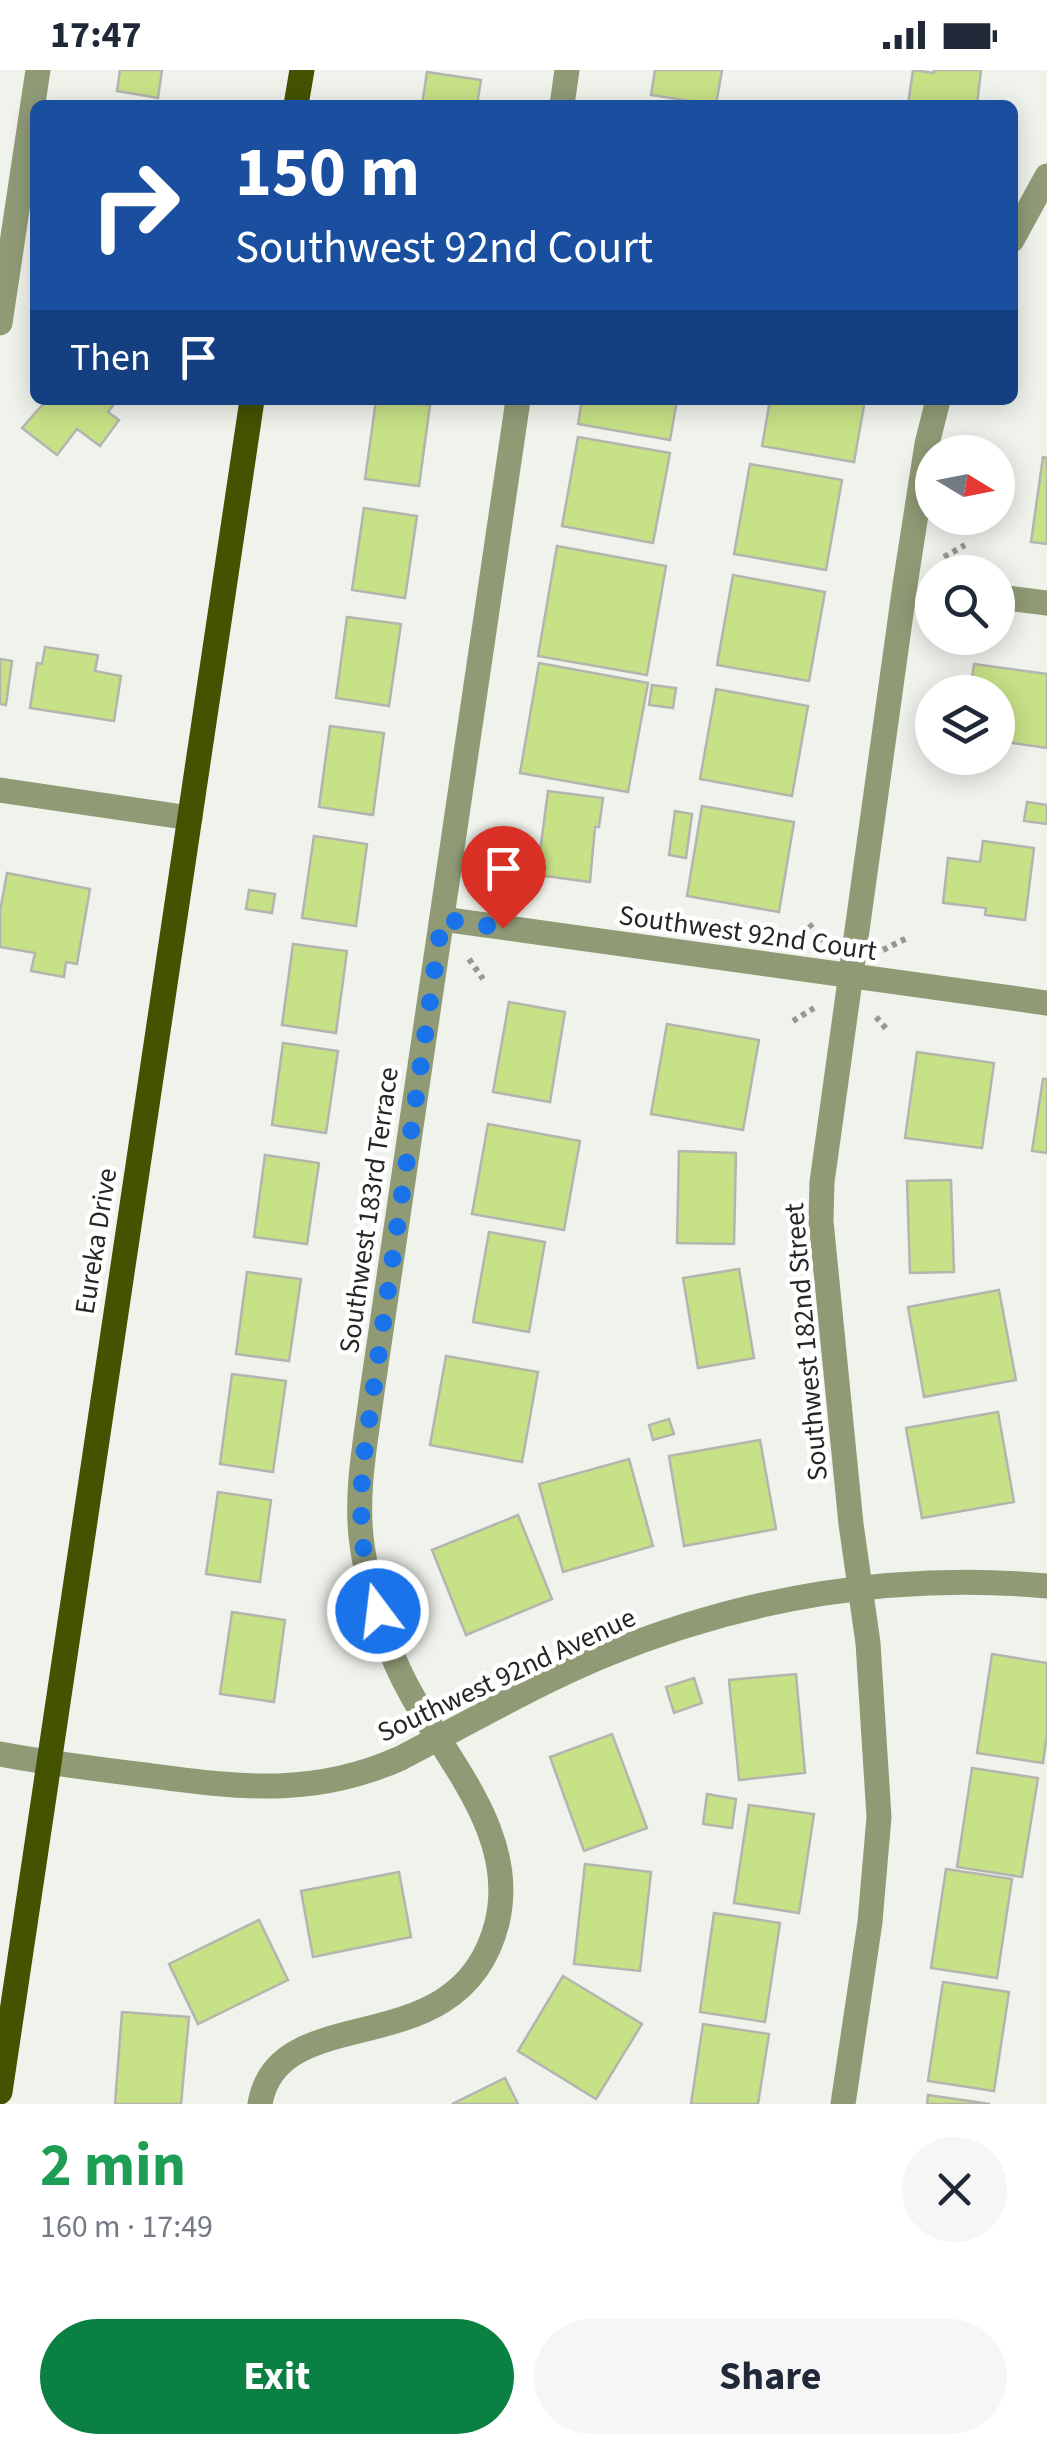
<!DOCTYPE html>
<html lang="en">
<head>
<meta charset="utf-8">
<style>
	:root { --surface:#fff; --page:#f6f6f7; --text:#1f2937; --muted:#747a83; --accent:#0b8043 }
	body { margin:0; font-family:"Source Sans 3",sans-serif; background:var(--page); color:var(--text); height:100vh; display:flex; flex-direction:column; font-size:38px; white-space:nowrap }
	* { box-sizing:border-box; margin:0 }
	p { font-size:32px; color:var(--muted) }
	.icon { flex:none; width:55px; height:55px; fill:none; stroke:currentColor; stroke-width:2; stroke-linecap:round; stroke-linejoin:round }
	.map { position:relative; height:2034px; overflow:hidden }
	.side { display:flex; flex-direction:column; background:var(--surface); flex:1 }
	.side>* { flex:none }
	.banner { position:absolute; left:30px; top:30px; width:988px; height:305px; border-radius:15px; box-shadow:0 5px 25px #0003; background:#1a4fa0; color:#fff; overflow:hidden }
	.needle { width:65px; rotate:100deg }
	.fabs { position:absolute; left:915px; top:365px; display:grid; gap:20px }
	.fabs a { display:grid; place-items:center; width:100px; height:100px; border-radius:50%; background:var(--surface); box-shadow:0 5px 25px #0003; font-size:50px }
	.pin { position:absolute; display:grid; place-items:center; width:85px; height:85px; color:#fff; margin:-102px -42px; border-radius:50% 50% 50% 0; rotate:-45deg; box-shadow:0 0 10px #0007 }
	.pin .icon { rotate:45deg }
	.me { position:absolute; width:110px; margin:-55px; rotate:345deg; stroke-linejoin:round; filter:drop-shadow(0 0 8px #0008) }
	.turn { display:flex; align-items:center; gap:35px; height:210px; padding:0 40px; font-size:45px }
	.turn .icon { width:130px; height:130px; stroke-width:2.5 }
	.turn b { display:block; font-size:70px; line-height:85px }
	.then { display:flex; align-items:center; height:95px; padding:0 40px; background:#0003; gap:20px; font-size:38px }
	.round { display:grid; place-items:center; flex:none; width:105px; height:105px; border-radius:52px; background:var(--page) }
	.headline { display:flex; align-items:center; justify-content:space-between; height:170px; padding:0 40px }
	h1 { font-size:60px; font-weight:700; line-height:75px; color:#1e9e55 }
	.cta { display:flex; gap:20px; margin-top:auto; padding:20px 40px }
	.cta a { flex:1; height:115px; border-radius:60px; background:var(--accent); color:#fff; font-size:40px; font-weight:700; line-height:115px; text-align:center }
	.cta a+a { background:var(--page); color:var(--text) }
	.status { display:flex; justify-content:space-between; align-items:center; height:70px; padding:0 50px; background:var(--surface); direction:ltr }
	.status svg { height:28px; fill:currentColor }
	.map>svg:first-child { display:block }
	.building { fill:#c7e186; stroke:#b3b5ae; stroke-width:2.5 }
	.lines { fill:none; stroke-linecap:round; stroke-linejoin:round }
	.path { stroke:#969893; stroke-width:6; stroke-dasharray:5 5; stroke-linecap:butt }
	.minor { stroke:#909b76; stroke-width:25 }
	.major { stroke:#435300; stroke-width:25 }
	.route { stroke:#1a73e8; stroke-width:18; stroke-dasharray:0 32.4 }
	.labels { text-anchor:middle; stroke-width:9; stroke-linejoin:round; paint-order:stroke }
	.street-label { font-size:28px; fill:#262724; stroke:#fff }
</style>
</head>
<body>
<div class="status"><b>17:47</b><svg viewBox="0 0 49 12"><path d="M0 12V9h3v3zM5 12V6h3v6zM10 12V3h3v9zM15 12V0h3v12zM26 1h20v11H26zM47 4h2v5h-2z"/></svg></div>
<div class="map">
<svg width="1047" height="2034" viewBox="0 0 1047 2034">
	<rect width="100%" height="100%" fill="#f0f3ec"/>
	<g class="building">
		<polygon points="120,0 162,0 158,28 117,21"/>
		<polygon points="655,0 722,0 716,35 651,25"/>
		<polygon points="913,0 934,3 934,0 981,0 977,35 908,35"/>
		<polygon points="427,2 481,10 477,35 422,35"/>
		<polygon points="41,330 117,330 108,342 119,350 100,376 77,359 57,385 22,358 44,333"/>
		<polygon points="376,330 430,335 419,416 365,409"/>
		<polygon points="582,330 677,330 670,370 578,354"/>
		<polygon points="770,330 865,330 854,392 762,376"/>
		<polygon points="578,367 670,383 653,473 562,456"/>
		<polygon points="1043,387 1047,388 1047,474 1031,472"/>
		<polygon points="750,394 842,410 826,500 734,484"/>
		<polygon points="364,438 417,446 405,528 352,520"/>
		<polygon points="557,476 666,496 647,605 538,586"/>
		<polygon points="733,505 825,522 809,611 717,595"/>
		<polygon points="347,547 401,554 389,636 336,628"/>
		<polygon points="45,577 98,585 95,601 121,606 114,651 30,638 37,593 42,594"/>
		<polygon points="0,589 12,591 6,635 0,634"/>
		<polygon points="539,593 648,613 628,722 520,703"/>
		<polygon points="974,594 1047,604 1047,678 998,671 998,622 970,622"/>
		<polygon points="652,615 676,618 673,638 649,635"/>
		<polygon points="716,619 808,636 792,726 700,709"/>
		<polygon points="330,656 384,663 373,745 319,737"/>
		<polygon points="548,721 603,728 599,757 595,757 590,812 537,805"/>
		<polygon points="1027,732 1047,735 1047,754 1024,751"/>
		<polygon points="702,736 794,752 779,842 687,826"/>
		<polygon points="675,741 692,744 686,788 669,785"/>
		<polygon points="314,766 367,774 356,856 302,848"/>
		<polygon points="983,771 1034,778 1025,850 985,845 986,838 943,833 948,788 980,792"/>
		<polygon points="7,803 90,819 77,894 66,892 64,907 31,901 35,883 0,877 0,841"/>
		<polygon points="249,820 275,824 272,843 246,839"/>
		<polygon points="293,874 347,881 336,963 282,955"/>
		<polygon points="509,932 565,942 550,1032 493,1022"/>
		<polygon points="667,954 759,970 743,1060 651,1044"/>
		<polygon points="283,973 338,981 326,1063 272,1055"/>
		<polygon points="917,982 994,993 982,1078 905,1068"/>
		<polygon points="1043,1009 1047,1009 1047,1083 1032,1081"/>
		<polygon points="488,1054 580,1071 564,1160 472,1144"/>
		<polygon points="679,1081 736,1083 734,1174 677,1173"/>
		<polygon points="265,1085 319,1093 307,1174 254,1167"/>
		<polygon points="951,1110 954,1202 910,1203 907,1111"/>
		<polygon points="489,1162 545,1172 529,1262 473,1252"/>
		<polygon points="739,1199 754,1288 698,1298 683,1208"/>
		<polygon points="247,1202 301,1209 289,1291 236,1284"/>
		<polygon points="999,1220 1016,1310 924,1327 908,1237"/>
		<polygon points="446,1286 538,1302 522,1392 430,1375"/>
		<polygon points="232,1304 286,1311 273,1402 220,1394"/>
		<polygon points="998,1342 1014,1432 922,1448 906,1358"/>
		<polygon points="669,1349 674,1364 653,1370 649,1355"/>
		<polygon points="760,1370 776,1459 684,1476 669,1386"/>
		<polygon points="629,1389 653,1476 563,1502 539,1414"/>
		<polygon points="218,1422 271,1430 260,1512 206,1504"/>
		<polygon points="518,1445 552,1529 466,1565 432,1480"/>
		<polygon points="232,1542 285,1550 274,1632 220,1624"/>
		<polygon points="992,1584 1047,1593 1047,1664 1043,1693 977,1683"/>
		<polygon points="796,1604 805,1703 739,1710 729,1610"/>
		<polygon points="694,1608 702,1633 674,1643 666,1617"/>
		<polygon points="612,1664 647,1758 584,1781 550,1687"/>
		<polygon points="972,1698 1038,1708 1022,1807 957,1797"/>
		<polygon points="707,1724 736,1729 732,1758 703,1754"/>
		<polygon points="749,1735 814,1744 799,1843 734,1833"/>
		<polygon points="585,1794 651,1802 640,1901 574,1894"/>
		<polygon points="946,1799 1012,1809 997,1908 931,1898"/>
		<polygon points="399,1802 411,1867 313,1887 301,1821"/>
		<polygon points="714,1843 780,1853 765,1952 700,1942"/>
		<polygon points="259,1850 288,1910 198,1954 169,1894"/>
		<polygon points="563,1906 642,1954 596,2029 518,1981"/>
		<polygon points="943,1912 1009,1922 994,2021 928,2011"/>
		<polygon points="122,1942 189,1947 181,2034 115,2034"/>
		<polygon points="703,1954 769,1964 758,2034 691,2034"/>
		<polygon points="505,2008 518,2034 452,2034"/>
		<polygon points="928,2025 990,2034 927,2034"/>
	</g>
	<g class="lines">
		<g class="path">
			<polyline points="944,487 965,475"/>
			<polyline points="809,854 823,871"/>
			<polyline points="883,880 907,868"/>
			<polyline points="469,889 483,909"/>
			<polyline points="876,947 889,962"/>
			<polyline points="793,951 814,938"/>
		</g>
		<g class="minor">
			<polyline points="562,35 567,0"/>
			<polyline points="1012,170 1047,106"/>
			<polyline points="0,253 38,0"/>
			<polyline points="998,527 1047,533"/>
			<polyline points="0,720 190,748"/>
			<polyline points="442,849 1047,933"/>
			<path d="M0,1684C48,1693 96,1699 145,1705C237,1717 312,1728 401,1688C468,1653 535,1614 605,1585C745,1527 897,1502 1047,1516"/>
			<path d="M260,2034C278,1925 460,2000 497,1853C521,1754 430,1676 395,1591C380,1552 365,1508 361,1466C356,1419 366,1369 372,1322L518,330"/>
			<polyline points="843,2034 870,1852 879,1747 868,1573 851,1454 821,1151 822,1112 905,515 927,374 938,330"/>
		</g>
		<g class="major">
			<polyline points="296,35 302,0"/>
			<polyline points="0,2022 252,330"/>
		</g>
	</g>
	<g class="lines">
		<polyline class="route" points="378,1541 361,1467 362,1399 442,849 503,858"/>
	</g>
	<g class="labels">
		<g class="street-label">
			<text transform="translate(748 862) rotate(8)" y="10">Southwest 92nd Court</text>
			<text transform="translate(368 1140) rotate(-82)" y="10">Southwest 183rd Terrace</text>
			<text transform="translate(95 1171) rotate(-81)" y="10">Eureka Drive</text>
			<text transform="translate(805 1272) rotate(-95)" y="10">Southwest 182nd Street</text>
			<text transform="translate(506 1604) rotate(-25)" y="10">Southwest 92nd Avenue</text>
		</g>
	</g>
</svg>
<div class="fabs">
<a><svg class="needle" viewBox="-14 -14 28 28"><path d="M0-13l5 13h-10z" fill="#e53935"/><path d="M0 13l5-13h-10z" fill="#747a83"/></svg></a>
<a><svg class="icon" aria-label="search" viewBox="0 0 24 24"><circle cx="10" cy="10" r="6"/><path d="M15 15l6 6"/></svg></a>
<a><svg class="icon" aria-label="layers" viewBox="0 0 24 24"><path d="M12 4l9 5-9 5-9-5zM3 14l9 5 9-5"/></svg></a>
</div>
<div class="pin" style="left:503px;top:858px;background:#d93025"><svg class="icon" aria-label="arrive" viewBox="0 0 24 24"><path d="M6 21V4h12l-3 4 3 4H6"/></svg></div>
<svg class="me" style="left:378px;top:1541px" viewBox="-20 -20 40 40"><circle r="17" fill="#1a73e8" stroke="#fff" stroke-width="3"/><path d="M0-11L8 9 0 5-8 9z" fill="#fff"/></svg>
<div class="banner">
<div class="turn"><svg class="icon" aria-label="right" viewBox="0 0 24 24"><path d="M7 20v-9h11M14 6l5 5-5 5"/></svg><div><b>150 m</b>Southwest 92nd Court</div></div>
<div class="then">Then<svg class="icon" aria-label="arrive" viewBox="0 0 24 24"><path d="M6 21V4h12l-3 4 3 4H6"/></svg></div>
</div>
</div>
<section class="side">
<div class="headline"><div><h1>2 min</h1><p>160 m · 17:49</p></div><a class="round"><svg class="icon" aria-label="close" viewBox="0 0 24 24"><path d="M6 6l12 12M18 6L6 18"/></svg></a></div>
<div class="cta"><a>Exit</a><a>Share</a></div>
</section>
</body>
</html>
